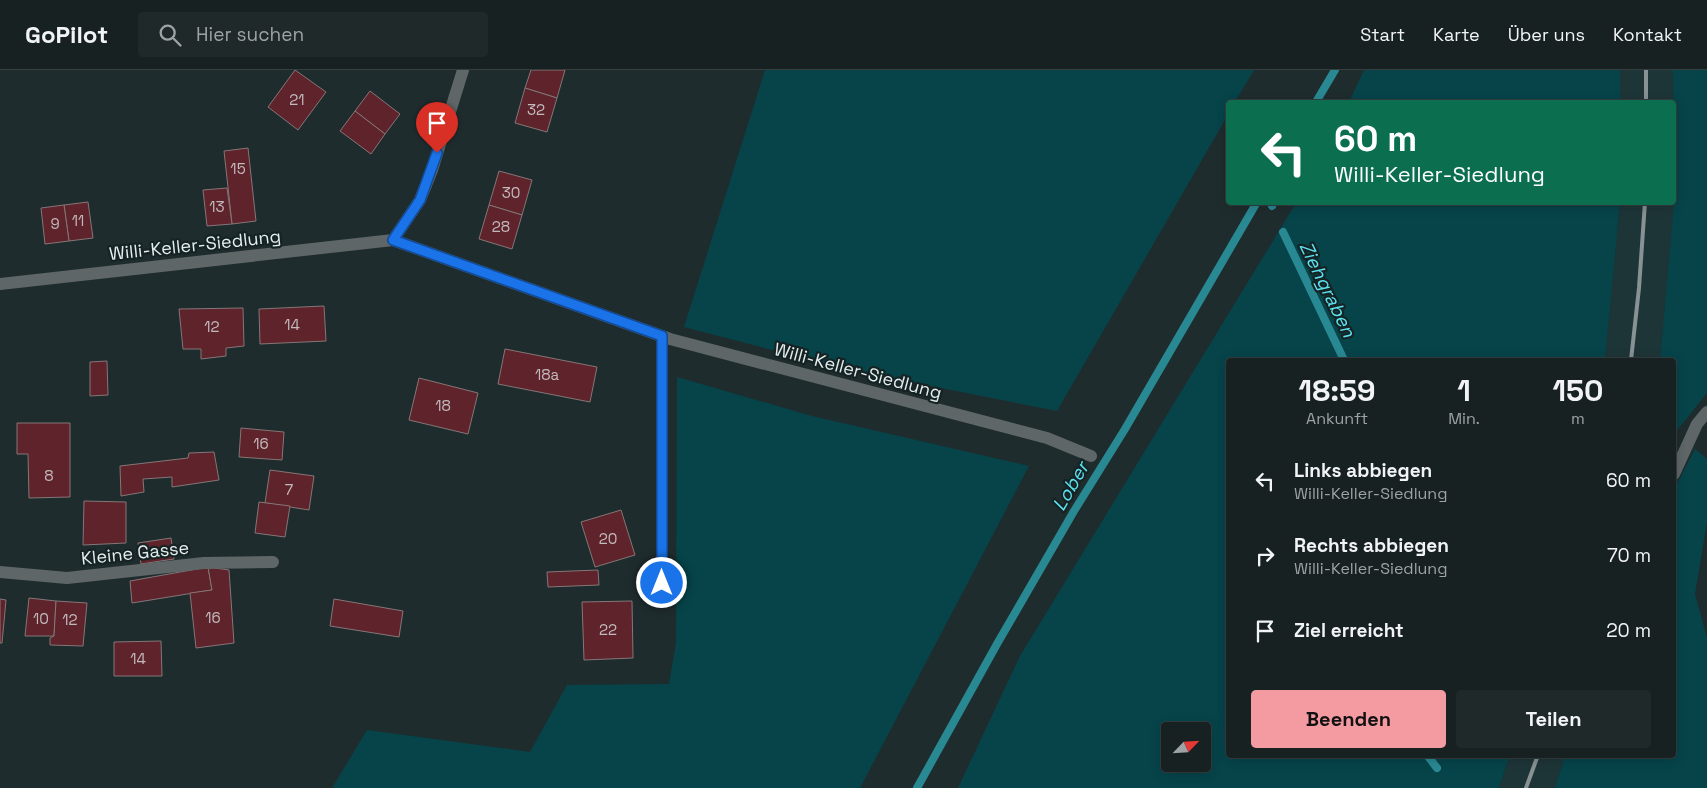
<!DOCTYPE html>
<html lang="de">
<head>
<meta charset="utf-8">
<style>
	:root { --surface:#172122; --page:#20292a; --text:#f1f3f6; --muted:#9ea3a5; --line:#363e40; --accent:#f49aa1 }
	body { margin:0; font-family:"Space Grotesk",sans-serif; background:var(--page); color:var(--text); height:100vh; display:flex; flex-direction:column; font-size:19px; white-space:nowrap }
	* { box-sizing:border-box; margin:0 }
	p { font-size:16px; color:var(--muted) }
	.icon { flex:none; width:28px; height:28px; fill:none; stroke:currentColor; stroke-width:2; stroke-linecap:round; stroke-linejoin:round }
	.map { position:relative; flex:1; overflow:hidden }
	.side { position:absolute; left:1226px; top:288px; width:450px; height:400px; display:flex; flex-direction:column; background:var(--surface); border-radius:5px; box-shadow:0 2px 12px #0003,0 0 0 1px var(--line) }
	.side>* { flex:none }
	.guide { position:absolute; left:1226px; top:30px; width:450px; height:105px; border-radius:5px; box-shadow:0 2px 12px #0003,0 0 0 1px var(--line); background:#0b6e4f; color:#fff; overflow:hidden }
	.needle { width:32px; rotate:65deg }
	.controls { position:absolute; left:1161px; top:652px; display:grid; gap:10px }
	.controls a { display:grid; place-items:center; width:50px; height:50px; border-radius:5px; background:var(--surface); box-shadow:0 2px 12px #0003,0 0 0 1px var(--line); font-size:25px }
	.pin { position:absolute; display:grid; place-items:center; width:42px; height:42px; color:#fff; margin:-51px -21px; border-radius:50% 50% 50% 0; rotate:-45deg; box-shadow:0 0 5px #0007 }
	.pin .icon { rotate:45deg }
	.me { position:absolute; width:55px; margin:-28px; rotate:0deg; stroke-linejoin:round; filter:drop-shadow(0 0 4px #0008) }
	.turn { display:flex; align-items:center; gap:18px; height:105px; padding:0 25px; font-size:22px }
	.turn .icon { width:65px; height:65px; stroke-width:2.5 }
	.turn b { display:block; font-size:35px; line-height:42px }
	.eta { display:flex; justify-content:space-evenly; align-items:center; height:85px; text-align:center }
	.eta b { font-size:30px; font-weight:800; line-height:35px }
	.action { display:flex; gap:10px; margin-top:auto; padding:10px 25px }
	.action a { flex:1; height:58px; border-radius:5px; background:var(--accent); color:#111; font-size:20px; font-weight:800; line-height:58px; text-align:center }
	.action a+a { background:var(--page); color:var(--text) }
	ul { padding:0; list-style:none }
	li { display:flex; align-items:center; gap:15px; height:75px; padding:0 25px }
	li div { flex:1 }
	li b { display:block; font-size:19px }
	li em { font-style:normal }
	header { display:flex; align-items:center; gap:30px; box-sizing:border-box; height:70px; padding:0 25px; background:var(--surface); border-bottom:1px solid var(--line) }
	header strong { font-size:24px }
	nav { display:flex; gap:28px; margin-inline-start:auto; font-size:18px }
	.search { width:350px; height:45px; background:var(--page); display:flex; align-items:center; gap:12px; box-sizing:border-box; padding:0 18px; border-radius:5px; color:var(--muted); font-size:19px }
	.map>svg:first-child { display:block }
	.built { fill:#1e3537 }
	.green { fill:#06444a; fill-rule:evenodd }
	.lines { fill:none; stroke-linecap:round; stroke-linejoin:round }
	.stream { stroke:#298993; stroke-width:8 }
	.building { fill:#5e232b; stroke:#857677 }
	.minor { stroke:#5f6667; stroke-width:12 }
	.rail { stroke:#889294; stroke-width:4 }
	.route-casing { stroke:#114b97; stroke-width:12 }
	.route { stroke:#1a73e8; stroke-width:9 }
	.labels { text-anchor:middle; stroke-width:4.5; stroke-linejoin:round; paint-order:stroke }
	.number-label { font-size:15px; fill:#c3babd }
	.street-label { font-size:18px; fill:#e5edee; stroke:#152324 }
	.water-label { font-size:19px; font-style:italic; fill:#5ce2f1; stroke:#152324 }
</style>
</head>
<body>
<header>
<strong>GoPilot</strong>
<div class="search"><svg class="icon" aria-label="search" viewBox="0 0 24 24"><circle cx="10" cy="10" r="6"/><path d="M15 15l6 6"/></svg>Hier suchen</div>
<nav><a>Start</a><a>Karte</a><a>Über uns</a><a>Kontakt</a></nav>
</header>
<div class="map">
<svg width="1707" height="718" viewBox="0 0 1707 718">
	<rect width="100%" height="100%" fill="#1f2c2e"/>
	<g class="built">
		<rect x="1620" y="0" width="53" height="32"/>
		<polygon points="1620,133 1674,133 1660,290 1605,290"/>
		<polygon points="1510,685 1565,685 1555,718 1499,718"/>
	</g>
	<g class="green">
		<polygon points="765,0 1254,0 1235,32 1229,32 1229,43 1057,341 845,299 684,257"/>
		<polygon points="1364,0 1620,0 1620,32 1349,32"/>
		<polygon points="1673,0 1707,0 1707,323 1674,364 1674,290 1660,290 1674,132"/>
		<path d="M1296,133H1620L1605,290H1229V685H1510L1499,718H958L1020,586ZM1170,661H1202V694H1170Z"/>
		<polygon points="677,307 812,346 1029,396 860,718 332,718 367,660 530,682 567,615 669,614 676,573"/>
		<polygon points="1695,379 1707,389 1707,452 1695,524 1707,568 1707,718 1555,718 1565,685 1674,685 1674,419"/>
	</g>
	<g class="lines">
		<g class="stream">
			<polyline points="1316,32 1335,0"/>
			<polyline points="1270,132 1272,136"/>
			<polyline points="1283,162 1344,290"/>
			<polyline points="1427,685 1437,698"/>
			<polyline points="917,718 997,574 1074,441 1125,359 1257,132"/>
		</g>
	</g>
	<g class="building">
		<polygon points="295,0 326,22 298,60 268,37"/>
		<polygon points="531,0 565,0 557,28 525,18"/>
		<polygon points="525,18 557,28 547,62 515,53"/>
		<polygon points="370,21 400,44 385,64 355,41"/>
		<polygon points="355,41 385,64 371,84 340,61"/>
		<polygon points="248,78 256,151 232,154 224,81"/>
		<polygon points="499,101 532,110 522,145 489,135"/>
		<polygon points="227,118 232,154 207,156 203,120"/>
		<polygon points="88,132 93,168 69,171 64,135"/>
		<polygon points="64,135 69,171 45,174 41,138"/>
		<polygon points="489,135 522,145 512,179 479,169"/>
		<polygon points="324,236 326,271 260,274 259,239"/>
		<polygon points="243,238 244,276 226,278 226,286 201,289 201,279 183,279 179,239"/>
		<polygon points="505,279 597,297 590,332 498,314"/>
		<polygon points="107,291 108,325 90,326 90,292"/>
		<polygon points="419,308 478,323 468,364 409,350"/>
		<polygon points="17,353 70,353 70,427 29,428 28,384 17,384"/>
		<polygon points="241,358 284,362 282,390 239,387"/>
		<polygon points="214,382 219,410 172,417 172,407 143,409 144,422 121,426 120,396 188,388 189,383"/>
		<polygon points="270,400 314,406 309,440 265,433"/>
		<polygon points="84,431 126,432 126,473 83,475"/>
		<polygon points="259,432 290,436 285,467 255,463"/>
		<polygon points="621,440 635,485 595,497 581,452"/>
		<polygon points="171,468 174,489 141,494 138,473"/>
		<polygon points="208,497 212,520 132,533 130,511"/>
		<polygon points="208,497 229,500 234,573 196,578 190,523 212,520"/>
		<polygon points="598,500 599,515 548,517 547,502"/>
		<polygon points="29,528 56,531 54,566 25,566"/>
		<polygon points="0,529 6,530 2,573 0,573"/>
		<polygon points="334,529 403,541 399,567 330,556"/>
		<polygon points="56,531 87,533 83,576 50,575 50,568 54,566"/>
		<polygon points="632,531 633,588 584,590 582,532"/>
		<polygon points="161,571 162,606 114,606 114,572"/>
	</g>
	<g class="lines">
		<g class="minor">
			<polyline points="393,170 670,269 1047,368 1091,386"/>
			<polyline points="0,214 393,170 420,130 432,100 463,0"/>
			<polyline points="662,266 662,513"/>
			<polyline points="1674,404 1697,354 1707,342"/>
			<polyline points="0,502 67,508 204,493 273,492"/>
		</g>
		<g class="rail">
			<polyline points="1646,0 1646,32"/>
			<polyline points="1631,290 1639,218 1645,132"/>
			<polyline points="1526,718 1538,685"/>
		</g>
	</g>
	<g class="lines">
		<defs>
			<polyline id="route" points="437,83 420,130 393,170 662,266 662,513"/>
		</defs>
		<use href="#route" class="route-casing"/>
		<use href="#route" class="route"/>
	</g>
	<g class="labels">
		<g class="number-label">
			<text x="297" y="35">21</text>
			<text x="536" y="45">32</text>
			<text x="238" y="104">15</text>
			<text x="511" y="128">30</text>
			<text x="217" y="142">13</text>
			<text x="78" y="156">11</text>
			<text x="55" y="159">9</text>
			<text x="501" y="162">28</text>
			<text x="292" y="260">14</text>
			<text x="212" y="262">12</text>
			<text x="547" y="310">18a</text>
			<text x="443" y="341">18</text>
			<text x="261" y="379">16</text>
			<text x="49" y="411">8</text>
			<text x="289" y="425">7</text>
			<text x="608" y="474">20</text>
			<text x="213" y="553">16</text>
			<text x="41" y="554">10</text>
			<text x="70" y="555">12</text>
			<text x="608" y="565">22</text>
			<text x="138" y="594">14</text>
		</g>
		<g class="street-label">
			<text transform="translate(195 175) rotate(-6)" y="6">Willi-Keller-Siedlung</text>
			<text transform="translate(858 301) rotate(15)" y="6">Willi-Keller-Siedlung</text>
			<text transform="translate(135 483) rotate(-6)" y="6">Kleine Gasse</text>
		</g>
		<g class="water-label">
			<text transform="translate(1328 219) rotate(64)" y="7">Ziehgraben</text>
			<text transform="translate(1070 416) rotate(-60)" y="7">Lober</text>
		</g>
	</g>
</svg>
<div class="controls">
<a><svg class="needle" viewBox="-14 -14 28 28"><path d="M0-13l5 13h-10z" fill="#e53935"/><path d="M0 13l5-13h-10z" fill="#9ea3a5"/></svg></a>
</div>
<div class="pin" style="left:437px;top:83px;background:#d93025"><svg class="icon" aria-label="arrive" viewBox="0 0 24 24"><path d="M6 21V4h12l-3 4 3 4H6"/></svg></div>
<svg class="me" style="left:662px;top:513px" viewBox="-20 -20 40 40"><circle r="17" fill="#1a73e8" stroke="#fff" stroke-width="3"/><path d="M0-11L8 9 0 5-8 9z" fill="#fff"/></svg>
<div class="guide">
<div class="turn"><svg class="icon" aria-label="left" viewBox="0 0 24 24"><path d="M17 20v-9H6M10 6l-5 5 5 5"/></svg><div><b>60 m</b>Willi-Keller-Siedlung</div></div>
</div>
<section class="side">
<div class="eta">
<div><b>18:59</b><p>Ankunft</p></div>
<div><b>1</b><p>Min.</p></div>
<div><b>150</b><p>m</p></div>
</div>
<ul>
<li><svg class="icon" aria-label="left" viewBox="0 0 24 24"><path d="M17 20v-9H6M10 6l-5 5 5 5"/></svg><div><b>Links abbiegen</b><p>Willi-Keller-Siedlung</p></div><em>60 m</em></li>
<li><svg class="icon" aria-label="right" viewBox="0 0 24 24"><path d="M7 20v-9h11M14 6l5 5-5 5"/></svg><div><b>Rechts abbiegen</b><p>Willi-Keller-Siedlung</p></div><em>70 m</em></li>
<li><svg class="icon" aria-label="arrive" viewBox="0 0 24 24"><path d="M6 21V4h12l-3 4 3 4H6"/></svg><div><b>Ziel erreicht</b></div><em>20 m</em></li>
</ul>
<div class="action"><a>Beenden</a><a>Teilen</a></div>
</section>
</div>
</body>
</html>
